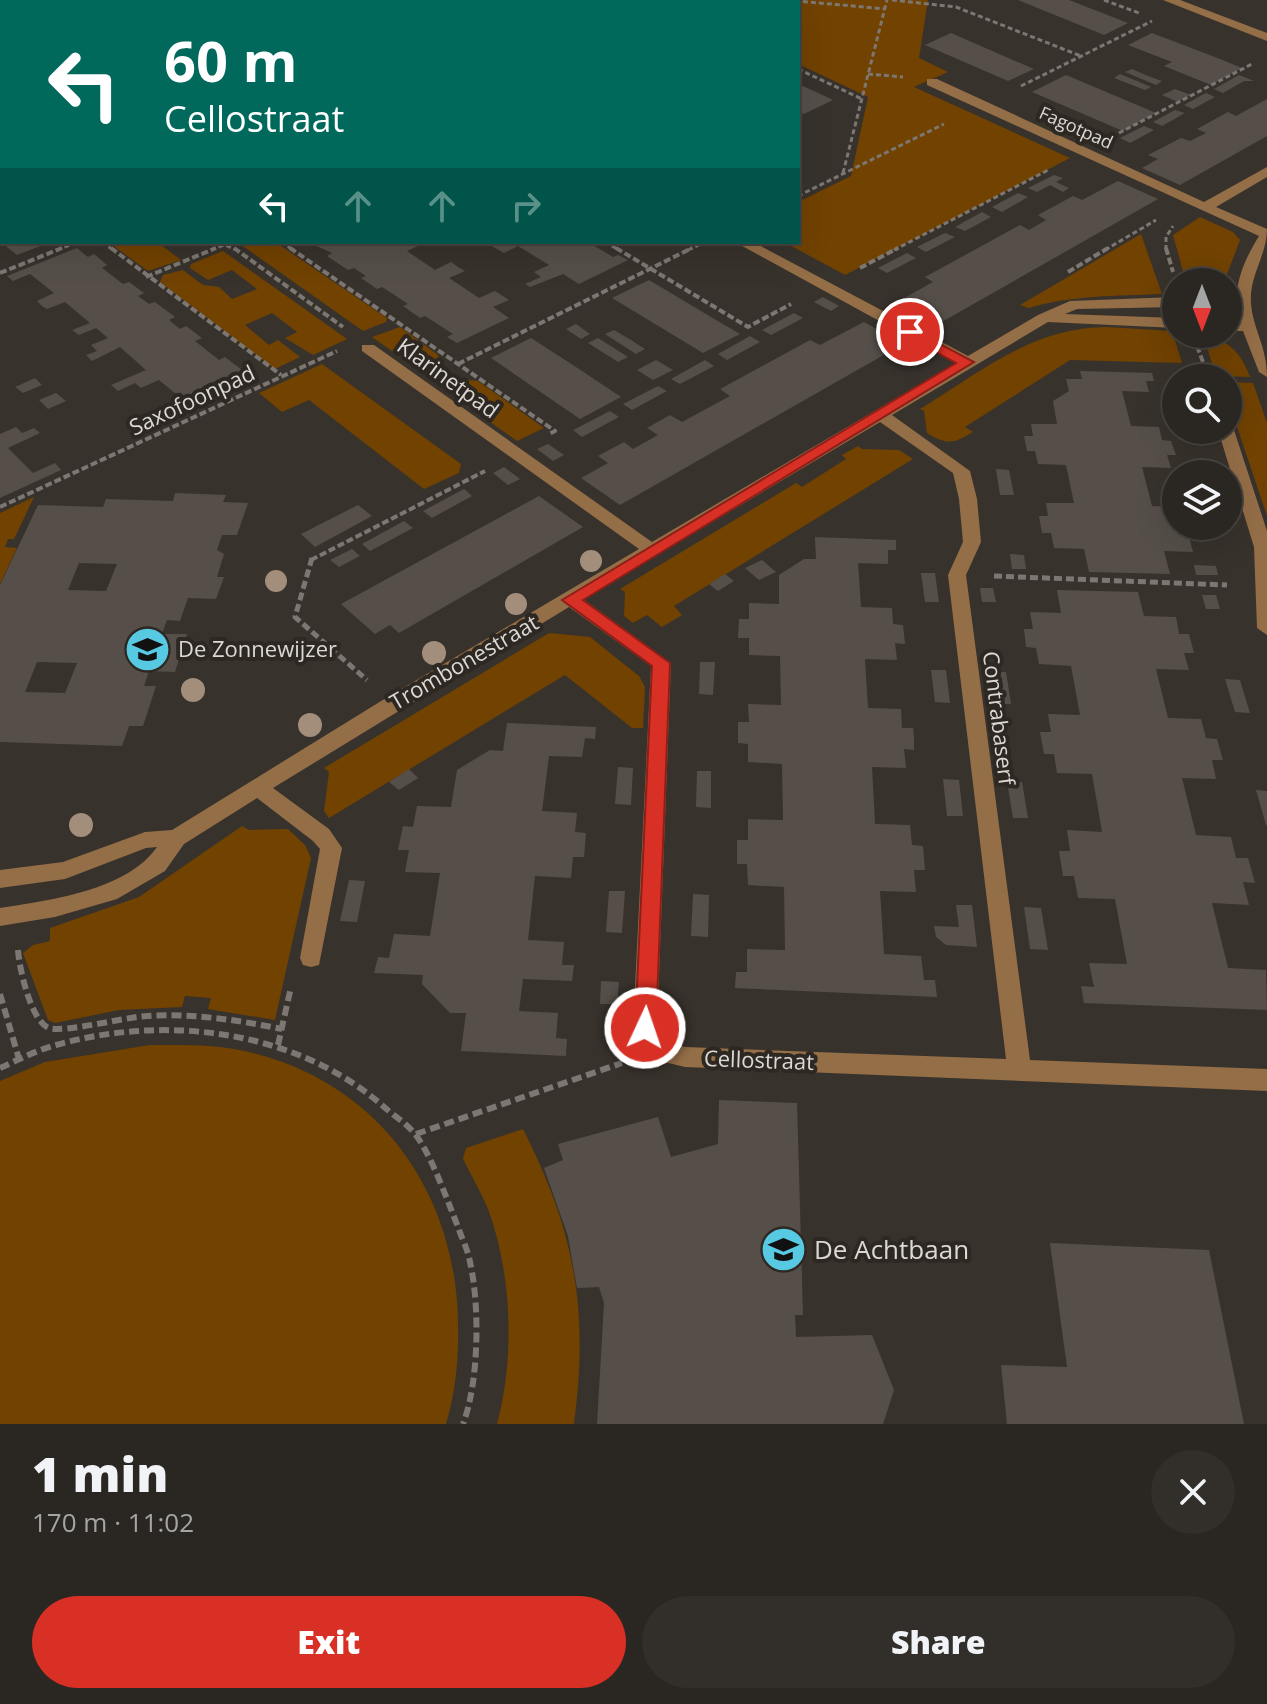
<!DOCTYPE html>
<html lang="en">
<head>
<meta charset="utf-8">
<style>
	:root { --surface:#2a2621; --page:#322e2a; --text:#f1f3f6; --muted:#a5a5a5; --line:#46433f; --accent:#d93025 }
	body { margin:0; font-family:"Open Sans",sans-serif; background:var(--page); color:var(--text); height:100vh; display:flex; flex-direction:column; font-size:30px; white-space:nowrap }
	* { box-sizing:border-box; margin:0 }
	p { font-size:26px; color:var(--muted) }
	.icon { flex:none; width:44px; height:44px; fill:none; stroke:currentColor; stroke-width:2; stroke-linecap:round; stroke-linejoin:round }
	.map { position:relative; height:1424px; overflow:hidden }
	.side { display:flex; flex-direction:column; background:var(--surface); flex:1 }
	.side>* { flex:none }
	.guide { position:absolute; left:0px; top:0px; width:800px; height:244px; box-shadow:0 8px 32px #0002,0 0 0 2px var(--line); background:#00695c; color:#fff; overflow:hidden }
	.needle { width:52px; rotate:180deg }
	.controls { position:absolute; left:1162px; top:268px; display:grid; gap:16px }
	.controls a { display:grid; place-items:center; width:80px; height:80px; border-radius:50%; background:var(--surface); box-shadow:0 8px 32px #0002,0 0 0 2px var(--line); font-size:40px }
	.pin { position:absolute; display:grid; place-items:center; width:68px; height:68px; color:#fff; margin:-34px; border:4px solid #fff; border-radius:50%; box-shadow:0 2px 8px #0007 }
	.me { position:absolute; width:88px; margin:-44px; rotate:3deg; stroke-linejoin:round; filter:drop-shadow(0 0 6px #0008) }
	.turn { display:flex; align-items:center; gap:28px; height:168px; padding:0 32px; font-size:36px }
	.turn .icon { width:104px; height:104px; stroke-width:2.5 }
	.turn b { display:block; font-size:56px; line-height:68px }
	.lanes { display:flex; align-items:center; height:76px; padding:0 32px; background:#0003; justify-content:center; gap:40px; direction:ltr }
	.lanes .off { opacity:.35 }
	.round { display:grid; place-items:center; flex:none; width:84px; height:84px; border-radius:42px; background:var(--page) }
	.headline { display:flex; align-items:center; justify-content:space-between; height:136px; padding:0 32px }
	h1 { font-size:48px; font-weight:800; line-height:60px }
	.action { display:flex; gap:16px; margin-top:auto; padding:16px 32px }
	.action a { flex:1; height:92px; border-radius:48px; background:var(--accent); color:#fff; font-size:32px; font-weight:800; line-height:92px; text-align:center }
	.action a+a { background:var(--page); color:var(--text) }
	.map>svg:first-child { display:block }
	.green { fill:#714200 }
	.building { fill:#564f49; fill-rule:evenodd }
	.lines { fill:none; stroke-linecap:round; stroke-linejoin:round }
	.path-far3 { stroke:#7c7772; stroke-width:3; stroke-dasharray:5 3; stroke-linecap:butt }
	.path-far2 { stroke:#7c7772; stroke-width:4; stroke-dasharray:7 3; stroke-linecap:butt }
	.path-far1 { stroke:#7c7772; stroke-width:5; stroke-dasharray:8 4; stroke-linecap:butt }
	.path { stroke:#7c7772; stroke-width:6; stroke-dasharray:10 5; stroke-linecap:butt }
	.minor { fill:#946e47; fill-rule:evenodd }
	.tree { fill:#a28e7b }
	.route { fill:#d93025; stroke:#8d1f18; stroke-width:2 }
	.labels { text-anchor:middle; stroke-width:8; stroke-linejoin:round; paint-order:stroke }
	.far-street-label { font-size:18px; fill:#dcd8d4; stroke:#2e2822 }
	.street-label { font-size:22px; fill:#dcd8d4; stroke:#2e2822 }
	.poi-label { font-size:22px; fill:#dcd8d4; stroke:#2e2822; text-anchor:start }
	.near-poi-label { font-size:26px; fill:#dcd8d4; stroke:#2e2822; text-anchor:start }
</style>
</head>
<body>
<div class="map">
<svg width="1267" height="1424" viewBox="0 0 1267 1424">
	<rect width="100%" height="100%" fill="#38322c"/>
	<g class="green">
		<polygon points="702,0 928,0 919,58 948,72 914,87 1070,158 845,275 784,242 798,242 798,202 851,176 868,97 798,64 798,2 697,2"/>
		<polygon points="1200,217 1233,232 1240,240 1224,282 1186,282 1173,235"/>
		<path d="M1141,234L1162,294C1117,296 1072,295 1029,308L1020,305Z"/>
		<polygon points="108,242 157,242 181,260 148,271"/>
		<polygon points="244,242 275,242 387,318 386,322 363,331 240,244"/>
		<polygon points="223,251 347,339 313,355 285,338 297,332 272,313 245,325 269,345 278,340 300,357 275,369 160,282 163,275 183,270 203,285 219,287 232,299 257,289 232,270 208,280 190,268 191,264"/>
		<polygon points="400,327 438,355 438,361 430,367 416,368 372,337"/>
		<path d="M1107,327L1172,331L1182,363L1070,360L965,427L973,432C954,444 946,445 927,433L924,411L920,409C981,372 1033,327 1107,327Z"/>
		<path d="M1203,334C1229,341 1241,352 1250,377L1220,376L1217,367H1213Z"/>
		<polygon points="322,364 461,464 459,473 424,489 309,400 282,412 259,393"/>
		<polygon points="459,379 478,381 544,428 517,441 448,392 450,384"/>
		<polygon points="1228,382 1253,383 1267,423 1267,516 1228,400"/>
		<polygon points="858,446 862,449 899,450 913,459 674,606 682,615 662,627 647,615 633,623 624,616 625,592 620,589 796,483 802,487 846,459 842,455"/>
		<polygon points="34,497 14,539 8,539 5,547 17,548 0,584 0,513"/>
		<polygon points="549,633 590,637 639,676 645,687 643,728 632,728 565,675 329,818 324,811 329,772 324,768"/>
		<polygon points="242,826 249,830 288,829 305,845 311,858 275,1020 208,1009 211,998 185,996 182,1007 119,1010 55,1023 48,1020 23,953 33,945 50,941 50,928 139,897"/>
		<path d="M150,1045C185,1045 220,1044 253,1053C381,1085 456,1194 458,1322C459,1356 456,1391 446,1424H0V1081L45,1062Z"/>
		<path d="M523,1129C575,1232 589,1310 574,1424H497C515,1357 512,1274 488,1209C481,1192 471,1175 463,1159L466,1148Z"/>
	</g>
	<g class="building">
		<polygon points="1018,0 1069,0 1128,23 1104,35"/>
		<polygon points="951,33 1013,60 1034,69 1008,81 925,45"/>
		<polygon points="1152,33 1220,59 1242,68 1211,85 1164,66 1172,62 1128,45"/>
		<polygon points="1132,69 1148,76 1162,81 1156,85 1125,72"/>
		<polygon points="1120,74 1137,81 1151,87 1145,90 1114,78"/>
		<polygon points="1066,75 1156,113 1123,131 1032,92"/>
		<polygon points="1239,75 1254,81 1244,81 1223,93 1214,89"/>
		<polygon points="798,84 814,91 833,100 804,114 798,111"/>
		<polygon points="1175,89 1191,95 1178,102 1162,95"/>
		<polygon points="1206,93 1215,97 1193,109 1184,105"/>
		<polygon points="1267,99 1267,136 1180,185 1142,168 1158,159 1148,155 1181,138 1190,141 1206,133 1197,129 1228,112 1236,116"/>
		<polygon points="1175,110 1185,113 1162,126 1153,122"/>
		<polygon points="1144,126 1154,130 1130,143 1120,138"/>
		<polygon points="1054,175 1063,178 1056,182 1069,188 1063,192 1050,185 1037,192 1028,188"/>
		<polygon points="1118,181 1158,199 933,327 892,305 933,282 925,277 1020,225 1029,230 1046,220 1038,215 1073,196 1082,200"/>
		<polygon points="1018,193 1028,197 1002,212 992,207"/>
		<polygon points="982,212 991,217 965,231 955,227"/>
		<polygon points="945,233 955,237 926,252 917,247"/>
		<polygon points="1,242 51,242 17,255"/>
		<polygon points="308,242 420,242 422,244 407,251 435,270 451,262 458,267 465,271 449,278 479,298 495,291 509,300 493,307 509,318 457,343 447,337 453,334 425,316 420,318 403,306 408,304 396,296 382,287 377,289 361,278 366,276 354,268 348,270 327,256 332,253"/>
		<polygon points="496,242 588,242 613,257 618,255 628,260 579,284 563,274 530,287 525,284 541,277 534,272 549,265 518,246 504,253 490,245"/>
		<polygon points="77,248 88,257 94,254 107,265 102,268 123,284 129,282 144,293 138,296 149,304 155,302 175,317 169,320 180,329 186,326 202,338 195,341 219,360 225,357 242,370 236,373 249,383 175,416 169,411 187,403 159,380 141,388 135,383 118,391 111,385 146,370 120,347 92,361 86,355 97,351 91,345 108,338 96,328 79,335 72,330 90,323 65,302 47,309 42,306 37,301 54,293 30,274 13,281 7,276"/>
		<polygon points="907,253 916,258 887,273 878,268"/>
		<polygon points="649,280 716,320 740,334 703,353 612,298"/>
		<polygon points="823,297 839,306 831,311 814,302"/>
		<polygon points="794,313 803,318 771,335 762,330"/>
		<polygon points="864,322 903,344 620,505 581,478 608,463 598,456 624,442 633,449 658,435 647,428 670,415 682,422 730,396 720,389 744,376 810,340 820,345"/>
		<polygon points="576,324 590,334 581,339 566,329"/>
		<polygon points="614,330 631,340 645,349 636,354 605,334"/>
		<polygon points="750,336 760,342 727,360 718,354"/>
		<polygon points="531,338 576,367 621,397 580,419 491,358"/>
		<polygon points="598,338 614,348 628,357 618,362 588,343"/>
		<polygon points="656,360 673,370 653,380 637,370"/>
		<polygon points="705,360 714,366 680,384 671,379"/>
		<polygon points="1080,371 1152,373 1154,381 1146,381 1149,392 1122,391 1131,426 1159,427 1162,440 1171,441 1173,447 1176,455 1167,455 1171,468 1142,467 1152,506 1176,507 1176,526 1196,526 1199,538 1189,537 1193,552 1164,551 1170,574 1089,572 1084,549 1054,548 1051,533 1042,533 1039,516 1048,516 1046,503 1074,503 1066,465 1038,464 1035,451 1027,451 1024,436 1033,436 1031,424 1057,424 1053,401 1069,391 1066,379 1082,379"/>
		<polygon points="35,378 42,385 23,393 15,387"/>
		<polygon points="658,386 667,391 632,410 623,404"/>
		<polygon points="56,393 66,401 48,409 39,400"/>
		<polygon points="610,411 619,417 582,437 573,430"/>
		<polygon points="16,427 22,433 34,428 40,433 8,448 33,473 55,463 61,470 0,498 0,434"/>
		<polygon points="548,444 564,455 553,461 537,449"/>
		<polygon points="504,467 520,479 508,485 493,473"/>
		<polygon points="996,469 1009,470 1014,495 1000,495"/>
		<polygon points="464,489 472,496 432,518 423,511"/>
		<path d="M175,493L226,495L223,502L248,503L237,535H222L217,550L224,554L217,577H224L216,599L188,598L180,621L167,620L162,634H187L175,672L149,671L144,686H156L143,726H129L122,746L0,742V585L38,505L103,507L106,499L173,501ZM79,563L117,564L106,591L68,590ZM37,662L77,663L65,693L25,692Z"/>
		<polygon points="539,496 583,527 399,633 390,625 375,634 341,604"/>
		<polygon points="358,505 372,516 315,547 301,534"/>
		<polygon points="404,521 413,528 370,551 362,544"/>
		<polygon points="815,537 896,540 896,550 888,550 888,564 858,563 861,607 892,608 893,624 903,625 904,634 905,644 895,643 897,660 865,659 868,708 901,709 902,728 913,728 914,739 914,750 904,749 906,768 872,767 875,824 910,825 912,845 923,846 925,870 914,870 916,892 880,891 884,954 921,956 924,980 935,980 937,997 735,988 736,972 747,972 747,949 785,950 784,887 748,885 747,864 737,864 737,840 748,840 748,819 783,820 782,764 748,762 748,744 738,743 738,722 749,722 748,704 781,705 780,656 749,655 749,638 738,638 739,619 749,619 749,603 779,604 779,575 804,559 816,559"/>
		<polygon points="352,549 360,556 339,567 330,560"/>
		<polygon points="1010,554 1024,555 1026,569 1012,569"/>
		<polygon points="762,560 776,572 759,580 745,568"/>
		<polygon points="1194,565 1216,566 1218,575 1196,575"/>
		<polygon points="921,573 935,573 939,602 925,602"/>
		<polygon points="725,574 734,581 718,591 709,584"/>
		<polygon points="980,588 993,588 996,602 982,602"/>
		<polygon points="1057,590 1138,592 1144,616 1176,617 1179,634 1189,634 1194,653 1184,653 1189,670 1156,669 1168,718 1201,719 1206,738 1217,739 1223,760 1212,760 1216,779 1182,778 1196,835 1231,837 1236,858 1248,858 1255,883 1243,882 1249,905 1212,903 1228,968 1266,970 1267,1010 1084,1003 1081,986 1094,987 1089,963 1127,964 1115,899 1078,898 1074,876 1063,876 1059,851 1070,851 1067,830 1102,832 1092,774 1057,773 1054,754 1044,754 1040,732 1051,732 1048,714 1080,715 1071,666 1039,664 1036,648 1026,647 1024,629 1033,629 1030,612 1061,613"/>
		<polygon points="1202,595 1216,595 1220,609 1206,609"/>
		<polygon points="700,662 715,662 713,695 699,694"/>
		<polygon points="931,670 946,670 950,703 935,702"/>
		<polygon points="992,672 1006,672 1011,704 997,704"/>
		<polygon points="1225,679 1240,680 1250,713 1235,712"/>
		<polygon points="507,723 596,727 595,739 585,738 582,757 549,756 542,811 577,813 575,832 586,833 584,857 573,857 571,878 535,876 528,940 564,942 562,965 574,965 572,981 523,979 519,1011 558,1013 556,1038 567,1039 566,1056 461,1051 466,1013 450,1013 422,984 423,975 374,973 378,957 389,958 394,934 430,936 440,873 405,872 409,850 398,850 403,826 413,827 417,806 451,807 457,770 490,750 503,751"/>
		<polygon points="618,767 633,768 631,805 615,804"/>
		<polygon points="409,769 418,778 399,790 389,782"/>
		<polygon points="697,771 711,771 711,808 696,807"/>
		<polygon points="943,779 959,780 963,816 947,816"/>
		<polygon points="1007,782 1022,782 1028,818 1013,818"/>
		<polygon points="1256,790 1267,791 1267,825 1266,825"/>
		<polygon points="349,880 365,881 357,922 340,921"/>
		<polygon points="609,891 625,891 622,933 606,932"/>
		<polygon points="693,894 709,895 708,937 691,936"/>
		<polygon points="956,905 972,905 977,947 946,945 936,937 934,926 959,927"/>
		<polygon points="1024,907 1041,908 1048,950 1030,949"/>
		<polygon points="601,981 619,982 617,1004 600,1004"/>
		<polygon points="719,1100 797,1103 803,1315 795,1315 796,1337 872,1335 894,1390 883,1424 597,1424 604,1303 599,1287 577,1288 568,1236 544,1168 563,1160 558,1144 658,1117 671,1157 718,1144"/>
		<polygon points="1050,1243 1209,1250 1244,1424 1007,1424 1001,1365 1067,1367"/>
	</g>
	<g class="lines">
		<g class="path-far3">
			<polyline points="650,0 654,2"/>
			<polyline points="787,0 885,9"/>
			<polyline points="892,0 956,7 1081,56"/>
			<polyline points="1104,0 1139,13"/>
			<polyline points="184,2 189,0"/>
			<polyline points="515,2 521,0"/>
			<polyline points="685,2 690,0"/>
			<polyline points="798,69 862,99"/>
			<polyline points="868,74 903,77"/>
			<polyline points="1021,86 1152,21"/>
			<polyline points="1119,133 1252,64"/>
			<polyline points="843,173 887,0"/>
			<polyline points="798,196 944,124"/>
			<polyline points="102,242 113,250"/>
			<polyline points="219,242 236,250"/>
			<polyline points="281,242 293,250"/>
			<polyline points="605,242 619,250"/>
			<polyline points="57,250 78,242"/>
			<polyline points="211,250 232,242"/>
			<polyline points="688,250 705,242"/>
			<polyline points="894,250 1050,169"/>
			<polyline points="1105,250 1156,220"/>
			<polyline points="1166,250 1166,237 1173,226"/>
		</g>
		<g class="path-far2">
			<polyline points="111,248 281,375"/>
			<polyline points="234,248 343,327"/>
			<polyline points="290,248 555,431 549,434"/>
			<polyline points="616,248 748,327 791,304"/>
			<polyline points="1166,248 1173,272"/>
			<polyline points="860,268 898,248"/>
			<polyline points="1068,272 1108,248"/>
			<polyline points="0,273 62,248"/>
			<polyline points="146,277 216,248"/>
			<polyline points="1197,346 1209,378"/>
			<polyline points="458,364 692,248"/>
			<polyline points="0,507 337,351"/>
			<polyline points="311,560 485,471"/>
		</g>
		<g class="path-far1">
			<polyline points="312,558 295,617 367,680"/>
			<polyline points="994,576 1227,585"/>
		</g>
		<g class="path">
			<path d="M18,950C19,967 31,1022 49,1028C65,1033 125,1017 147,1016C193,1013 237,1020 282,1029"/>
			<polyline points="0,994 19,1059"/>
			<polyline points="278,1045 291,987"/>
			<path d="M0,1068C18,1060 37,1050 56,1045C166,1014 296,1030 383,1106C393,1115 406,1123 415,1134C431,1154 448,1202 458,1227C462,1239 468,1250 470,1262C480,1306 479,1382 463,1424"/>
			<polyline points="416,1134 622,1063"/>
		</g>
		<g class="minor">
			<polygon points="233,0 250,0 232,2"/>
			<polygon points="325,0 341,0 324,2"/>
			<polygon points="1163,0 1180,0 1267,33 1267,41"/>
			<path d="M927,79H937L1204,202L1267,167V177L1216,207L1267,229C1267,255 1249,276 1251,303C1253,330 1267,346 1267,377L1259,372L1243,331H1228V321L1240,322C1231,289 1242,264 1259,236L927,85Z"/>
			<polygon points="0,83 2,84 2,93 0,92"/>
			<polygon points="2,110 2,118 0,119 0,111"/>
			<path d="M735,242H753L968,356L1038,315L1070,301L1176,297V307L1077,309L1065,314L1176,318V328L1048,322L892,415L970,471L977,499L981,542L966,575L1030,1060L1267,1069V1091L685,1067L648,1058L633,1028L651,666L569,607L273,788L329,829L342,848L319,965L311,967L303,965L300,958L320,849L313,841L257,798L184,844L165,871L117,899L55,917L0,926V908C50,900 126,891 157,847L146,848L65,879L0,888V870L63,862L145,832L172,830L386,698L639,549L362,351V345H374L652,542L956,363ZM880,422L953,473L959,499L963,542L948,575L1006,1059L685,1047L664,1042L657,1028L671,663L583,599Z"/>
			<polygon points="1228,425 1234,430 1267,531 1267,635 1257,628 1254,547 1218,430 1228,430"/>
		</g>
	</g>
	<g class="tree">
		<circle cx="591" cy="561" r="11"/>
		<circle cx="276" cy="581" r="11"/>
		<circle cx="516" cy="604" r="11"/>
		<circle cx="434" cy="653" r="12"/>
		<circle cx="193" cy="690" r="12"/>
		<circle cx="310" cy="725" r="12"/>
		<circle cx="81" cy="825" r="12"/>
	</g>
	<polygon class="route" points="910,328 974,362 583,600 670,663 656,1028 653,1034 645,1037 638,1034 635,1028 652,666 562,600 956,363 905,335 903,332"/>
	<defs>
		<symbol id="school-disc" viewBox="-11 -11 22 22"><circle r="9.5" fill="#58c9e3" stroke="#2e2822"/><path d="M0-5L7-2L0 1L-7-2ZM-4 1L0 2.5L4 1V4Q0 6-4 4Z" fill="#111"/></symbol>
	</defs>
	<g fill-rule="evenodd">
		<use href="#school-disc" x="122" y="624" width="51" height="51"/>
		<use href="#school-disc" x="758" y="1224" width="51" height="51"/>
	</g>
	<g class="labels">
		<g class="far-street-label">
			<text transform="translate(1076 128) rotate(24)" y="6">Fagotpad</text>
		</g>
		<g class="street-label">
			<text transform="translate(448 378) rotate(36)" y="8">Klarinetpad</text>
			<text transform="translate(192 400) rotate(-25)" y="8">Saxofoonpad</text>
			<text transform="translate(464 662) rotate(-30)" y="8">Trombonestraat</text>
			<text transform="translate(999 718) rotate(83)" y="8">Contrabaserf</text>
			<text transform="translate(759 1060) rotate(2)" y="8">Cellostraat</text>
		</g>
		<g class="poi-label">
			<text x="178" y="657">De Zonnewijzer</text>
		</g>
		<g class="near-poi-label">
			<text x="814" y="1259">De Achtbaan</text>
		</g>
	</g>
</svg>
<div class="controls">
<a><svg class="needle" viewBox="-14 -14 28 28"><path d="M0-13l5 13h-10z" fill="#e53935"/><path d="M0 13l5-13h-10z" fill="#a5a5a5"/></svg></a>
<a><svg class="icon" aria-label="search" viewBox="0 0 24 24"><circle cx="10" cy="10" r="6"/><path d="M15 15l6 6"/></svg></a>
<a><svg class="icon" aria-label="layers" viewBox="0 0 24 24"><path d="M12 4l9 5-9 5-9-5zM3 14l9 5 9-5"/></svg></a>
</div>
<div class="pin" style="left:910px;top:332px;background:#d93025"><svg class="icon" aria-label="arrive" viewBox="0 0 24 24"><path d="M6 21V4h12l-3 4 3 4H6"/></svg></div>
<svg class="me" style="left:645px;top:1028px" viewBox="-20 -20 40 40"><circle r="17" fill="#d93025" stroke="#fff" stroke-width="3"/><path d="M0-11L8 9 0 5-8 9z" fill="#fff"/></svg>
<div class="guide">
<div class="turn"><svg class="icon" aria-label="left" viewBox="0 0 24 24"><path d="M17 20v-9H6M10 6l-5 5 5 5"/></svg><div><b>60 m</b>Cellostraat</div></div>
<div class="lanes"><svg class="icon" aria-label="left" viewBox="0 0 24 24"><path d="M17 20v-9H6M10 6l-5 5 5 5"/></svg><svg class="icon off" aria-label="ahead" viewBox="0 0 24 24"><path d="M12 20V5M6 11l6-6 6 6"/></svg><svg class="icon off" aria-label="ahead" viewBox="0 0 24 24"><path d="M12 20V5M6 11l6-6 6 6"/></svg><svg class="icon off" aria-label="right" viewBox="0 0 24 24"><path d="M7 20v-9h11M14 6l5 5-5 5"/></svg></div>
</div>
</div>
<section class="side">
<div class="headline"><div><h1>1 min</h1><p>170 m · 11:02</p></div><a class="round"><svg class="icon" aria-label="close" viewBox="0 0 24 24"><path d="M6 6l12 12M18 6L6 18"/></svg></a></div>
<div class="action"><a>Exit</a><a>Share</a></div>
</section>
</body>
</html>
